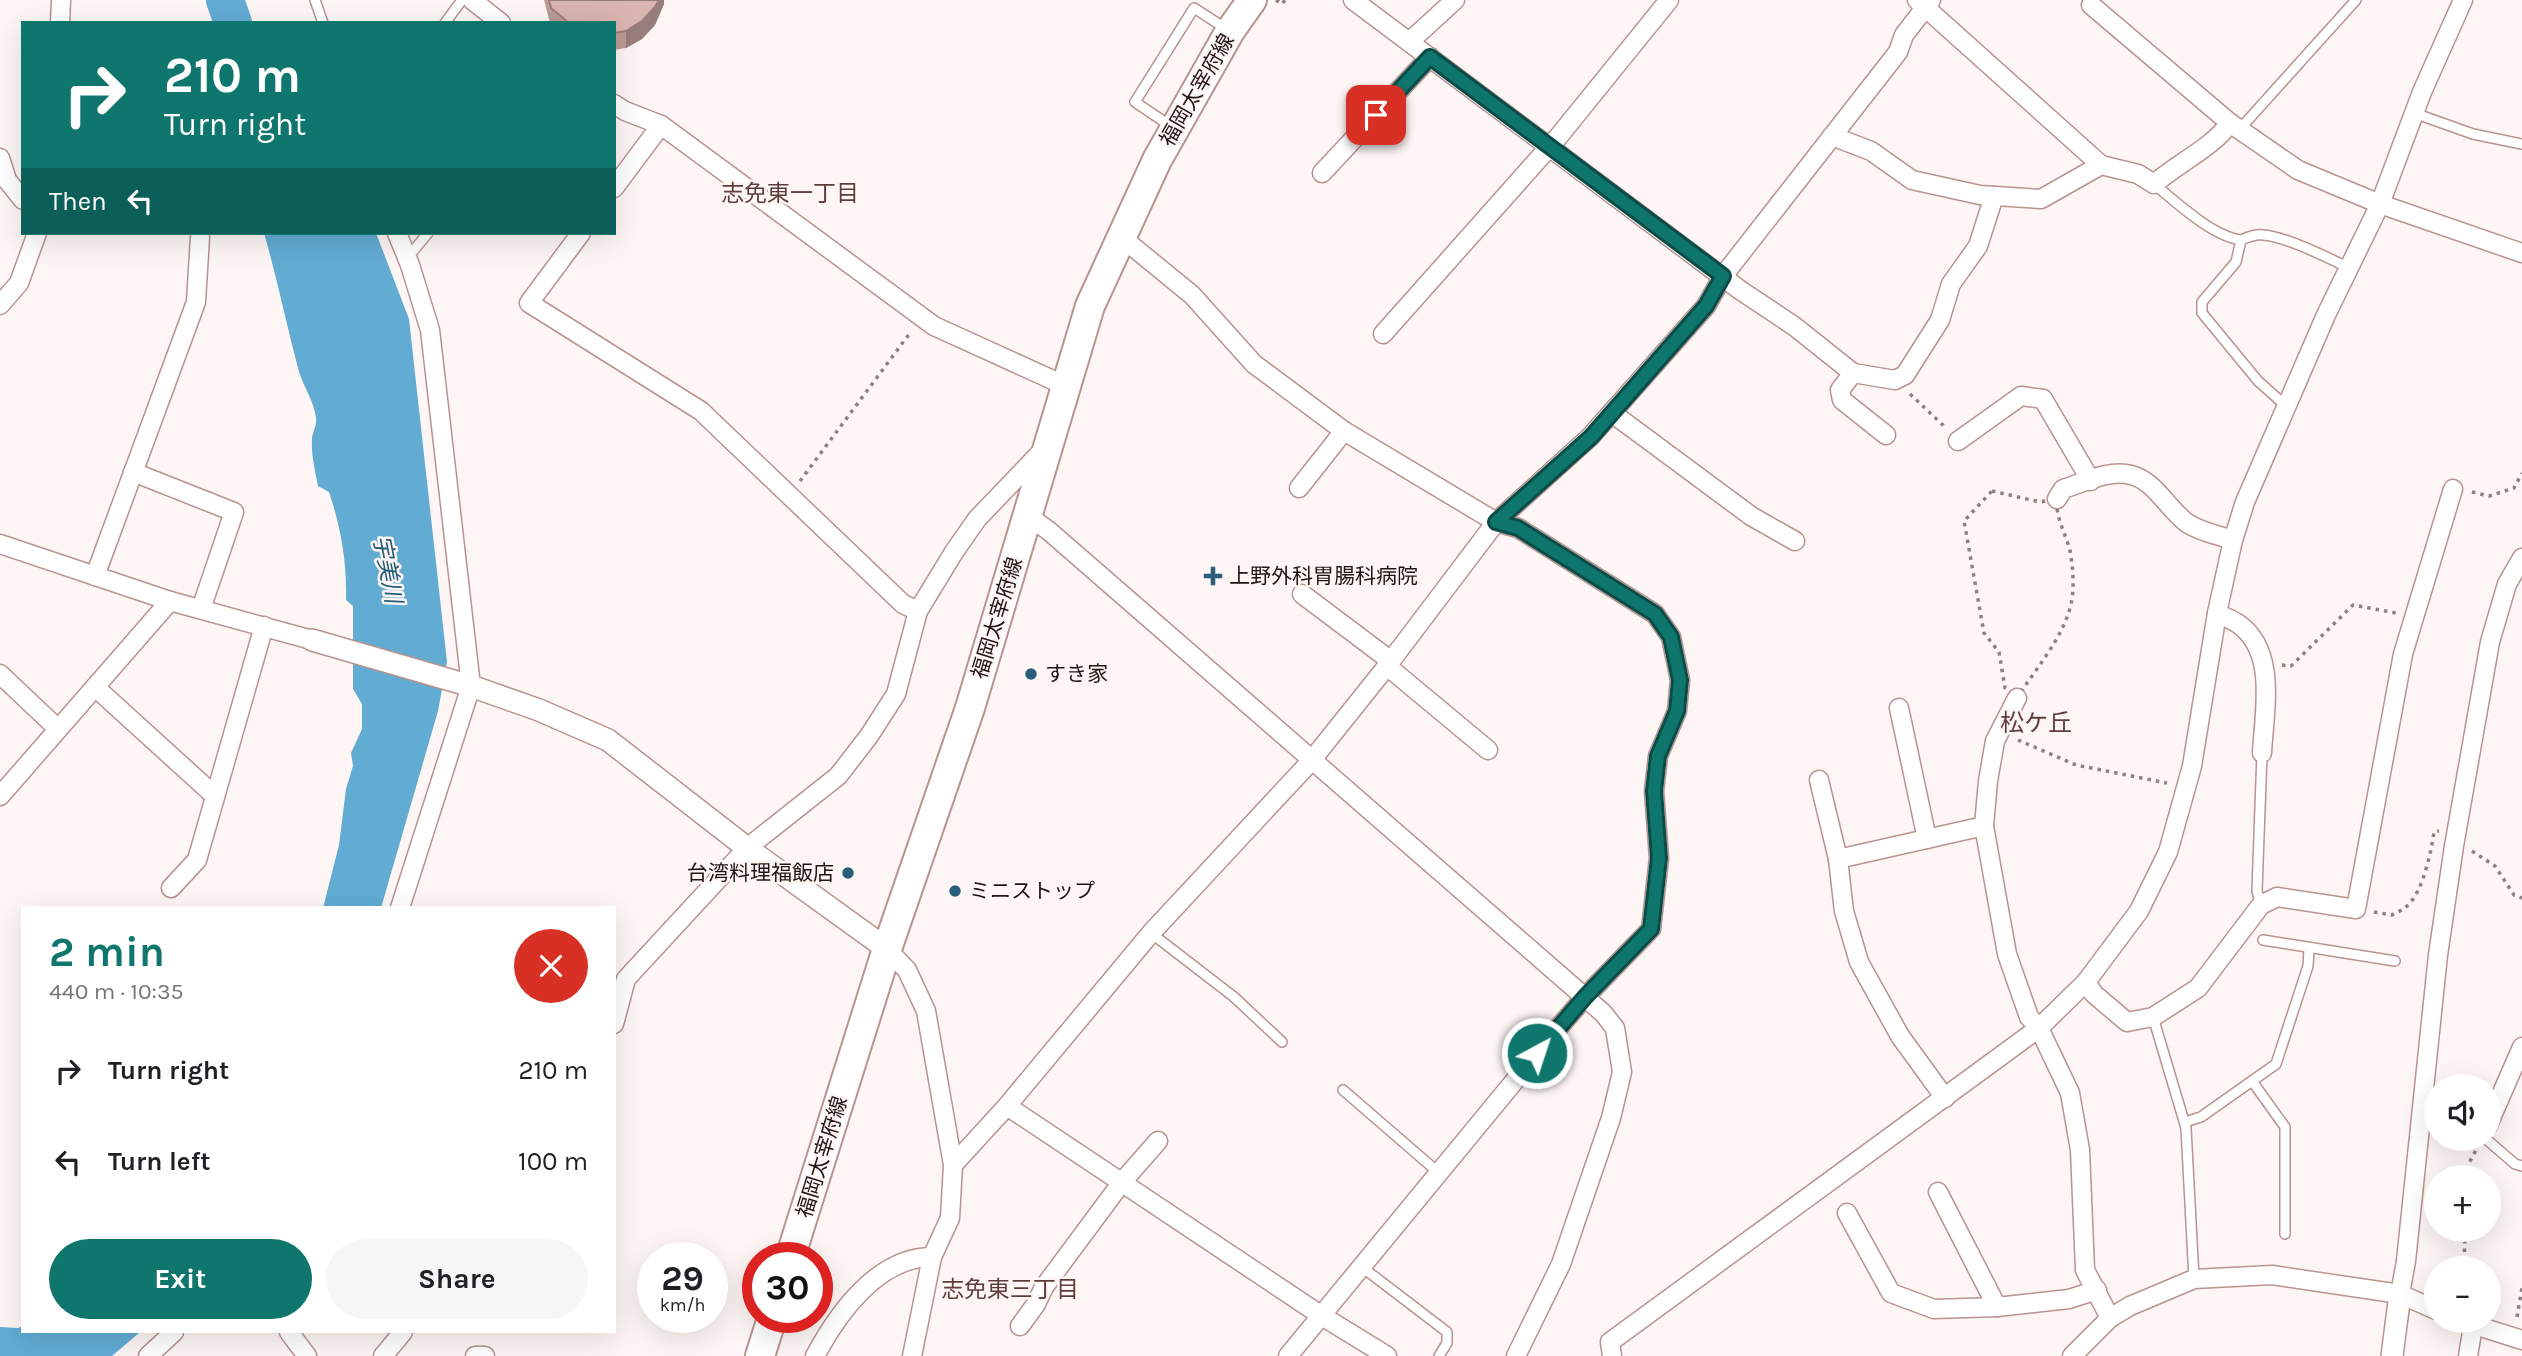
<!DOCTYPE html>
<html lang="en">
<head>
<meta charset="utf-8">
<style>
	:root { --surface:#fff; --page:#f6f6f6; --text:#202124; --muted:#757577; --accent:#0f766e }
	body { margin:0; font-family:Karla,"Noto Sans JP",sans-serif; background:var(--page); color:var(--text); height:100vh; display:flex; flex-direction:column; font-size:26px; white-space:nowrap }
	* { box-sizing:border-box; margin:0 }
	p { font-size:23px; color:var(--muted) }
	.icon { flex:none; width:38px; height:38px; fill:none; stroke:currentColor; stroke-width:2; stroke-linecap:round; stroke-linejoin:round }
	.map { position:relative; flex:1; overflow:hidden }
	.panel { position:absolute; left:21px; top:906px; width:595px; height:427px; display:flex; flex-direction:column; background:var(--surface); border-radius:0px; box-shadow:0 7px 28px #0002 }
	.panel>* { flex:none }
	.guide { position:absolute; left:21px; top:21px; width:595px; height:214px; border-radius:0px; box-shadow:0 7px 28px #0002; background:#0f766e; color:#fff; overflow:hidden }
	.controls { position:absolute; left:2424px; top:1074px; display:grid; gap:14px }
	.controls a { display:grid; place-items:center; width:77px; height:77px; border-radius:50%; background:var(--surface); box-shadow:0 7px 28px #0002; font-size:35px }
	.speed { position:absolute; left:637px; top:1242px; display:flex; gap:14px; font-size:35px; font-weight:700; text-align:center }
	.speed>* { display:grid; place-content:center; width:91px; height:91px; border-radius:50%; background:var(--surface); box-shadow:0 7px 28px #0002; line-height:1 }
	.speed small { font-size:18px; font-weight:400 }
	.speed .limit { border:10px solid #d22; background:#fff; color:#111 }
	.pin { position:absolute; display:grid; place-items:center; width:60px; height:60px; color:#fff; margin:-30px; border-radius:14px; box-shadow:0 4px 10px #0006 }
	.me { position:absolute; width:77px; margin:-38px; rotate:40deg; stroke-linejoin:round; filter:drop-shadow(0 0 5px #0008) }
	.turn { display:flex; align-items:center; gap:24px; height:147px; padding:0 28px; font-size:32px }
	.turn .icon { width:91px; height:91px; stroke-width:2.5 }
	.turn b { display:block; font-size:49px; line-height:60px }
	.then { display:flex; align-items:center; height:66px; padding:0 28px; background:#0003; gap:14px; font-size:26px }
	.round { display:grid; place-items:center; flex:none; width:74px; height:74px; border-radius:37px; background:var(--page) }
	.overview { display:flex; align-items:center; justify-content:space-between; height:119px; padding:0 28px }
	h1 { font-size:42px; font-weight:700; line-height:52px; color:var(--accent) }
	.button { display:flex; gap:14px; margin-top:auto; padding:14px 28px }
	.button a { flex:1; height:80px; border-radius:42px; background:var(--accent); color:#fff; font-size:28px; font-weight:700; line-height:80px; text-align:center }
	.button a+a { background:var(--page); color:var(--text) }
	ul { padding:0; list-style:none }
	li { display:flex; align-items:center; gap:21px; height:91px; padding:0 28px }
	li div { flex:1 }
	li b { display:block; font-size:26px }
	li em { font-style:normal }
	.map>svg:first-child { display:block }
	.water { fill:#62acd4 }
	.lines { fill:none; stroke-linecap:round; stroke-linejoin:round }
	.river { stroke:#62acd4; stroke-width:38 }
	.service-casing { stroke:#b89390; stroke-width:12 }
	.minor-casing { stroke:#b89390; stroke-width:21 }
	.tertiary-casing { stroke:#b89390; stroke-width:24 }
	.primary-casing { stroke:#b89390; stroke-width:32 }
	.path { stroke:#8d8281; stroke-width:3.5; stroke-dasharray:3.5 5; stroke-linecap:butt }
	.service { stroke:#fff; stroke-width:9 }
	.minor { stroke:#fff; stroke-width:18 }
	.tertiary { stroke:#fff; stroke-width:21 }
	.primary { stroke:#fff; stroke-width:28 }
	.wall { fill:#bb9b97 }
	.shaded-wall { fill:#987e7b }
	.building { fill:#d9b4b0; stroke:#987e7b; stroke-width:2 }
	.route-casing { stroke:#0a4d48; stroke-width:18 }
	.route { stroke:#0f766e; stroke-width:12 }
	.poi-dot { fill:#295f7a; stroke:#fef5f5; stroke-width:2.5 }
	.labels { text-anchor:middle; stroke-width:5; stroke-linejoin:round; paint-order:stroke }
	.street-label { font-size:21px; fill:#211413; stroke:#fef5f5 }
	.poi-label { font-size:21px; fill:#211413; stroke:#fef5f5; text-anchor:start }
	.neighbourhood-label { font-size:23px; fill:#5d3e3b; stroke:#fef5f5 }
	.water-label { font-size:23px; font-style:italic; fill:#235c79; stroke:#fef5f5 }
	.quarter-label { font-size:24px; fill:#5d3e3b; stroke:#fef5f5 }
</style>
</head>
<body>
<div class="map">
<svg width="2522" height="1356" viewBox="0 0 2522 1356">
	<rect width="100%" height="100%" fill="#fef5f5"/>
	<g class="water">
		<path d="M264,233H376L409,319L447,662L438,711L381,908H323L339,845L346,789L353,766L351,753L362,729V704L353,689V606L346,600C347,562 341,528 329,492L318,486C315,470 311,455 312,438C313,431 317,425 316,418C314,400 302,385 298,368C286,323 277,278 264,233Z"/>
		<polygon points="23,1326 23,1332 140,1332 112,1356 0,1356 0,1327 18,1328"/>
	</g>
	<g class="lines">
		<polyline class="river" points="225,0 233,23"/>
		<defs>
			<g id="service">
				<polyline points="315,0 323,23"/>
				<polyline points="445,23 462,0"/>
				<polyline points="2414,113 2473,134 2522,144"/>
				<polyline points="1172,127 1135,102 1194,8 1228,30"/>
				<polyline points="2239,130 2356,0"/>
				<path d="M2154,184C2177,203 2212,236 2241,240L2236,262L2202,302V313L2258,381L2286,406"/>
				<path d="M2241,240C2248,237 2255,234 2263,235C2284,236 2329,258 2349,268"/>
				<polyline points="406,254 413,251 428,233"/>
				<polyline points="2261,905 2257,891 2262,753"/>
				<polyline points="1151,933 1234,997 1282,1042"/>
				<polyline points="2263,940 2395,961"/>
				<polyline points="2153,1017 2186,1128 2194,1279"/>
				<polyline points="2252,1081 2285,1127 2285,1234"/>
				<polyline points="1343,1090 1439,1173"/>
				<polyline points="2185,1122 2201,1117 2276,1064 2308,966 2309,949"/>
				<polyline points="2486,1139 2515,1164 2522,1166"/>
				<polyline points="1362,1267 1447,1332 1447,1343 1439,1356"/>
			</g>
			<g id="minor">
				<polyline points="472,0 501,23"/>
				<polyline points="1353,0 1740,290 1794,326 1853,373 1895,380 1905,375 1940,320 1951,284 1978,246 1994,196"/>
				<polyline points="1917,0 2101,165"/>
				<polyline points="2091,5 2230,123 2298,170 2380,204 2522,253"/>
				<polyline points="60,23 61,0"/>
				<polyline points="1409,42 1455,0"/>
				<polyline points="614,104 625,111 661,125 934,326 1066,386"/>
				<path d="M1832,136L1871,151L1912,180L1980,195L2041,199L2101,165L2138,174L2154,184C2178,163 2212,148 2230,123"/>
				<polyline points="0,158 7,180 23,200"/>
				<polyline points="1322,173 1430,57"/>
				<polyline points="614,188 661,125"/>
				<polyline points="397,233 410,265 430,330 471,686 400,908"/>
				<polyline points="581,233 529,303 701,411 903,604 918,611"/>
				<polyline points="1121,237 1192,295 1254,364 1344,431 1496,522 1518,528 1655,614 1671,637 1680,680 1677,711 1658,756 1654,791 1659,858 1651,929 1585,997 1554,1033 1288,1356"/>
				<polyline points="0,305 19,283 37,233"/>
				<polyline points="1383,334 1559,136 1669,0"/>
				<polyline points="1853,373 1840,390 1842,400 1886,435"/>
				<polyline points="1612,413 1751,516 1795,541"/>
				<polyline points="1958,441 2021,396 2043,399 2091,481"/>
				<polyline points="133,472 234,512 201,609"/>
				<polyline points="1299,488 1344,431"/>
				<path d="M2057,499L2063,489C2083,483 2109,469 2131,475C2154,480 2168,509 2187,523C2200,532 2218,535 2233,540"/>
				<polyline points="1027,515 1049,531 1603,1013 1615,1028 1622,1072 1611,1118 1561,1264 1516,1356"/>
				<polyline points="0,544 170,601 312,640"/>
				<polyline points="95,576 196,302 200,237"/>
				<polyline points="1302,594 1391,661"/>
				<path d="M2217,613C2224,617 2231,619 2237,623C2278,650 2264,712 2262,753"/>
				<polyline points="1387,666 1488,750"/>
				<polyline points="0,674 58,729"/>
				<polyline points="95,687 215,796"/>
				<polyline points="2017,698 1995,741 1988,781 1984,826 2007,954 2029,1017 2039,1028 2070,1093 2080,1150 2085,1270 2110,1318"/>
				<polyline points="1899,708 1927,839"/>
				<polyline points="1819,780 1838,859"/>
				<polyline points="0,796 170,601"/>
				<polyline points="171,888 197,860 264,626"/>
				<polyline points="887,949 907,970 926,1011 953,1165 950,1218 932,1257 912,1356"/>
				<polyline points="2086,982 2094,994 2127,1022 2153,1017 2198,988 2261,905 2277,897 2356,909 2403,654 2453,489"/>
				<polyline points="614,1024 626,979 747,848 838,776 869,736 896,694 918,611 954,552 977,519 1044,449"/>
				<polyline points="1945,1098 1900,1036 1859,962 1844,911 1838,859 1984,826"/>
				<polyline points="1007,1106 1322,1316 1387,1356"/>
				<polyline points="2488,1125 2522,1047"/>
				<polyline points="953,1165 1007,1106 1151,933 1311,761 1387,666 1496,522 1590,437 1706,306 1723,276 1898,52 1904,35 1931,0"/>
				<polyline points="1938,1192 1997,1307"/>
				<polyline points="1847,1213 1891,1293 1934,1309 1997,1307 2069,1299 2097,1290"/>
				<polyline points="2400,1294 2406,1261 2438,955 2454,846 2490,642 2507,584 2522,558"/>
				<polyline points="2462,1321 2522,1340"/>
				<polyline points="1020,1326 1036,1304 1044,1287 1122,1182 1158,1141"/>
				<polyline points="289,1332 307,1356"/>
				<polyline points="148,1356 174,1332"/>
				<polyline points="383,1356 403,1332"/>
				<polyline points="475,1356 485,1356"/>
				<path d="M815,1356C838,1313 878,1257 932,1257"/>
				<polyline points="1612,1356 1610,1342 2039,1028 2086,982 2139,911 2168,852 2192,766 2217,613 2233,540 2245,502 2326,315 2380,204 2422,92 2463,0"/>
				<polyline points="2072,1356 2110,1318 2130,1306 2194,1279 2272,1275 2400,1294 2436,1310"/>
				<polyline points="2468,1356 2473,1326"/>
			</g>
			<g id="tertiary">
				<polyline points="312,640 471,686 539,710 608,740 747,848 887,949"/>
				<polyline points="2392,1356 2400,1294"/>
			</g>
			<g id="primary">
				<polyline points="790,1258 887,949 970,708 1090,306 1157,160 1230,31 1252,0"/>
				<polyline points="760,1356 772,1318"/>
			</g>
		</defs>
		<use href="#service" class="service-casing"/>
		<use href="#minor" class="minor-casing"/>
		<use href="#tertiary" class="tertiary-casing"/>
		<use href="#primary" class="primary-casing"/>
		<g class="path">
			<polyline points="1276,0 1282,4 1285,0"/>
			<polyline points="1910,394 1945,427"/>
			<polyline points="800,481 910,333"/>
			<path d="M1992,491L2040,502L2057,499C2055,520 2068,536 2071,556C2073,571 2074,585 2072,599C2066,635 2036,668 2017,698L2005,688L1999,652L1984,633L1964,521Z"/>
			<polyline points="2472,492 2489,496 2514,488 2522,473"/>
			<polyline points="2282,665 2291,666 2353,605 2396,613"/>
			<polyline points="2018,740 2076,765 2167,783"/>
			<polyline points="2472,851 2495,866 2514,895 2522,898"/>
			<path d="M2374,912L2392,915C2397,912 2403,910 2407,906C2423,892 2431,852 2434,832L2439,831"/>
			<polyline points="2467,1178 2468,1165 2476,1150"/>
			<polyline points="2464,1269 2465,1230"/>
			<polyline points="2517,1317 2522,1288"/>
		</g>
		<use href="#service" class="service"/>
		<use href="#minor" class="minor"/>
		<use href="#tertiary" class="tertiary"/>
		<use href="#primary" class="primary"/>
	</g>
	<polygon class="wall" points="544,0 664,0 664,4 655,25 642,39 626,48 614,50 614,23 550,23"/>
	<polygon class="shaded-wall" points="659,0 664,0 664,4 655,25 642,39 626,48 626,31"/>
	<polygon class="building" points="549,0 659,0 655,7 642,21 626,31 614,33 614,23 569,23 551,8"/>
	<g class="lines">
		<defs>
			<polyline id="route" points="1376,115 1430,57 1723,276 1706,306 1591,437 1496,522 1518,528 1655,614 1671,637 1680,680 1677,711 1658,756 1654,791 1659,858 1651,929 1585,997 1537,1053"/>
		</defs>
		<use href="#route" class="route-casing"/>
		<use href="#route" class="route"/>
	</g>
	<g class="poi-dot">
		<path d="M1209.5 565.5h7v7h7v7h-7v7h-7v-7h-7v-7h7z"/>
		<circle cx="1031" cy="674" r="7"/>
		<circle cx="848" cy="873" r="7"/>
		<circle cx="955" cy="891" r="7"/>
	</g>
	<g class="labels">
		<g class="street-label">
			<text transform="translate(1197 90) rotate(-60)" y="7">福岡太宰府線</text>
			<text transform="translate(997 618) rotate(-73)" y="7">福岡太宰府線</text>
			<text transform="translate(822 1157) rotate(-73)" y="7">福岡太宰府線</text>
		</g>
		<g class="poi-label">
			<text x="1229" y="583">上野外科胃腸科病院</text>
			<text x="1045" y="681">すき家</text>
			<text x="834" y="880" text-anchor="end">台湾料理福飯店</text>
			<text x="969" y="898">ミニストップ</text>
		</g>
		<g class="neighbourhood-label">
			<text x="790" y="201">志免東一丁目</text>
			<text x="1010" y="1297">志免東三丁目</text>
		</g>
		<g class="water-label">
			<text transform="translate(388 569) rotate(79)" y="8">宇美川</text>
		</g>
		<g class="quarter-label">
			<text x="2036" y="731">松ケ丘</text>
		</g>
	</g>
</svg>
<div class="controls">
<a><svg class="icon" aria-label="sound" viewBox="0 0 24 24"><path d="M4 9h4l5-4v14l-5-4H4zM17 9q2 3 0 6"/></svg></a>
<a>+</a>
<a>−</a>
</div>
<div class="speed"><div>29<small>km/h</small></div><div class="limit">30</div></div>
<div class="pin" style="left:1376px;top:115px;background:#d93025"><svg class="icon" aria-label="arrive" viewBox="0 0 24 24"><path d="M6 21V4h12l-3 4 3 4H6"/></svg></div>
<svg class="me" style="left:1537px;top:1053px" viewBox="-20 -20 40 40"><circle r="17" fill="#0f766e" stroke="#fff" stroke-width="3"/><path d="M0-11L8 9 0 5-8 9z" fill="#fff"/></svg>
<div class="guide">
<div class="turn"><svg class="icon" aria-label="right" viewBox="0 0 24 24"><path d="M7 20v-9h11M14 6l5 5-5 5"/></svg><div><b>210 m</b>Turn right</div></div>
<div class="then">Then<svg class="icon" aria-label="left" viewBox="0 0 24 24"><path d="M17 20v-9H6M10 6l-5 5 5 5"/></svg></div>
</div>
<section class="panel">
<div class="overview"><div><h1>2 min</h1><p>440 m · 10:35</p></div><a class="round" style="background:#d93025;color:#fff"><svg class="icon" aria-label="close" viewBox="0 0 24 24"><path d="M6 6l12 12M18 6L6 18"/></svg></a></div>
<ul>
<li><svg class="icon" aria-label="right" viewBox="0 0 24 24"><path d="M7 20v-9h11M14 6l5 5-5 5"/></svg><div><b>Turn right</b></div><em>210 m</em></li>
<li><svg class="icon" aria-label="left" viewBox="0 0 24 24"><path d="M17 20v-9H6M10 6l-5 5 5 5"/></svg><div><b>Turn left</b></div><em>100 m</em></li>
</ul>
<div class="button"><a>Exit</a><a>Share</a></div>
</section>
</div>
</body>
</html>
